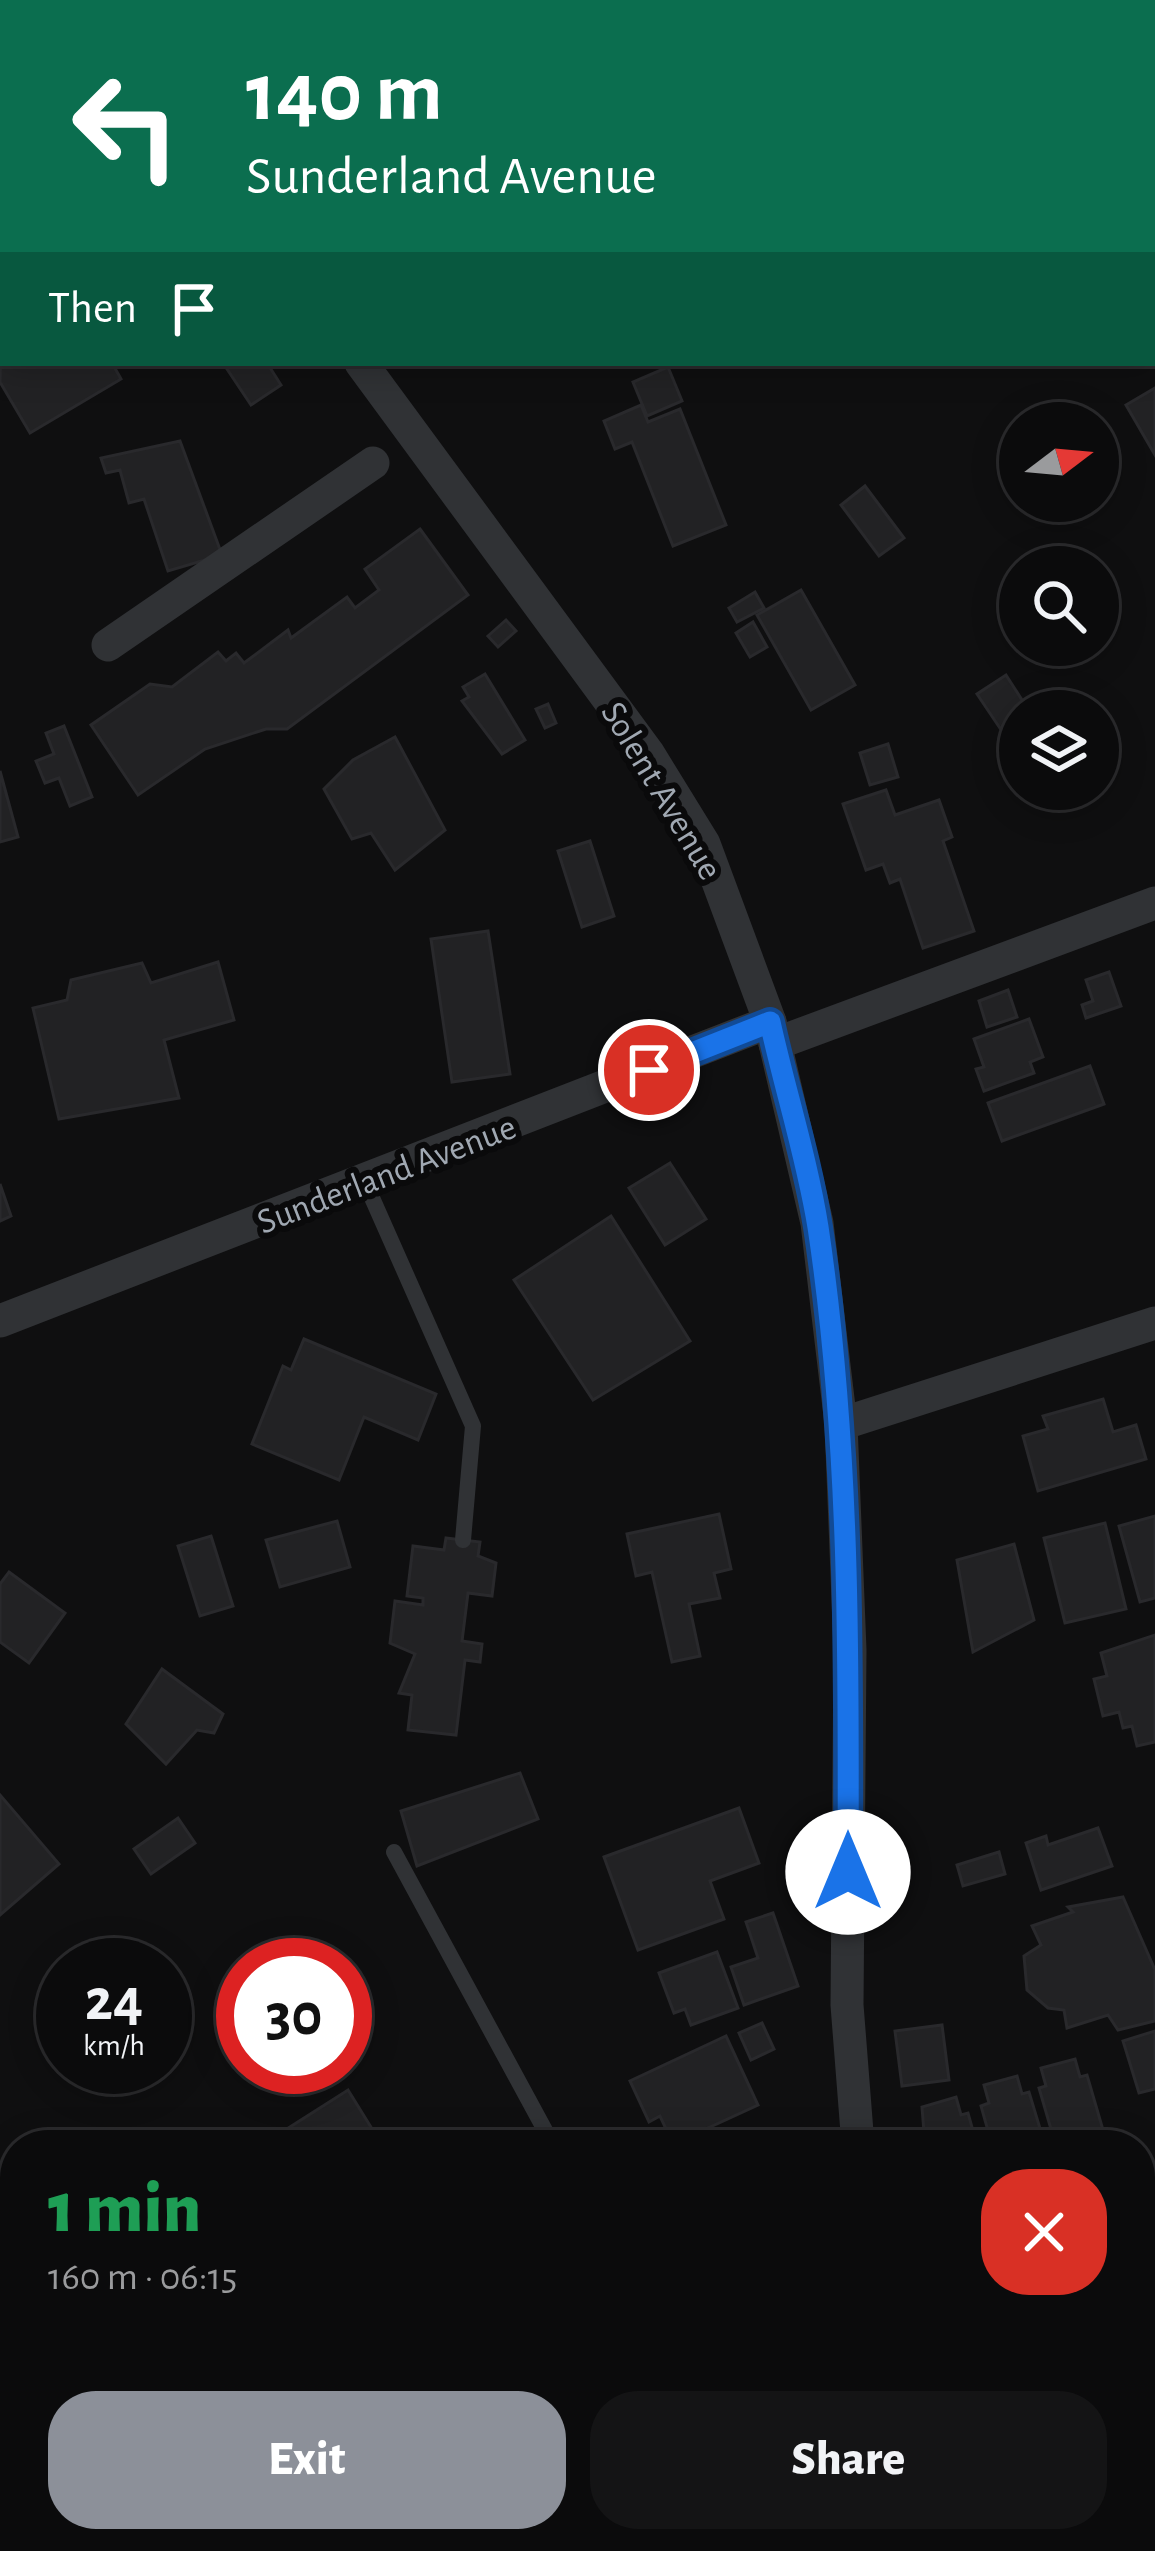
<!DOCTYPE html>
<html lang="en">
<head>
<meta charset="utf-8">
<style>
	:root { --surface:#0b0b0c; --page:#141415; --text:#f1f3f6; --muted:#9a9b9d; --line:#2b2b2d; --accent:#8c9099 }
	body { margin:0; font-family:"Alegreya Sans",sans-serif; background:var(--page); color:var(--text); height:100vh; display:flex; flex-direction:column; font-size:45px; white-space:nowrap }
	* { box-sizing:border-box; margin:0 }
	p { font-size:39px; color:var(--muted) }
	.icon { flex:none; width:66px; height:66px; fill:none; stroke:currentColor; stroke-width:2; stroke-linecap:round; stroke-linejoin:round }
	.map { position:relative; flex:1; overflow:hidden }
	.side { position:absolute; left:0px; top:2130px; width:1155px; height:423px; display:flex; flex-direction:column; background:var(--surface); border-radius:48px 48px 0 0; box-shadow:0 6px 30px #0003,0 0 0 3px var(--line) }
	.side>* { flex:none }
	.top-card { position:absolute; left:0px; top:0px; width:1155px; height:366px; box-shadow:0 6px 30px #0003,0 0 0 3px var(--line); background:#0b6e4f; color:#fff; overflow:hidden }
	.needle { width:78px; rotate:74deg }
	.tools { position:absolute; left:999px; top:402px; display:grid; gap:24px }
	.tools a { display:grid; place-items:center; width:120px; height:120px; border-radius:50%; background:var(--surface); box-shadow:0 6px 30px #0003,0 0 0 3px var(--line); font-size:60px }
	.speed { position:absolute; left:36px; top:1938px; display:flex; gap:24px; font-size:60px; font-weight:700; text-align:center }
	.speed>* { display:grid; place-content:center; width:156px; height:156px; border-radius:50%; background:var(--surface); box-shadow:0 6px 30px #0003,0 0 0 3px var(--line); line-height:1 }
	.speed small { font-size:30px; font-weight:400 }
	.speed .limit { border:18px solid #d22; background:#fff; color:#111 }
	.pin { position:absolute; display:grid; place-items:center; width:102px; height:102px; color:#fff; margin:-51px; border:6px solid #fff; border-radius:50%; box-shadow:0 3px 12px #0007 }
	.me { position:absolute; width:132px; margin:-66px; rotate:0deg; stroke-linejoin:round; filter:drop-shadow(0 0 9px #0008) }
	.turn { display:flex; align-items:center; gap:42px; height:252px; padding:0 48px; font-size:54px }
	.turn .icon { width:156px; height:156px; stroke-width:2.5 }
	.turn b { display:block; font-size:84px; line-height:102px }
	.then { display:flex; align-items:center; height:114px; padding:0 48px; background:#0003; gap:24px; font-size:45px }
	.round { display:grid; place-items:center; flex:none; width:126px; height:126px; border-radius:48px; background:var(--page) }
	.headline { display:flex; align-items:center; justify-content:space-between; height:204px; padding:0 48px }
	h1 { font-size:72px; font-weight:800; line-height:90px; color:#1e9e55 }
	.primary-button { display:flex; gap:24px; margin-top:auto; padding:24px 48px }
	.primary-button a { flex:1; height:138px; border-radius:48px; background:var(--accent); color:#fff; font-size:48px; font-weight:800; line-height:138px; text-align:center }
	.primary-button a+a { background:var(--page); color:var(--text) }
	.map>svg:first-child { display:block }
	.building { fill:#222224; stroke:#29292c; stroke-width:3 }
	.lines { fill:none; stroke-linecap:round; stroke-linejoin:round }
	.service { stroke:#303235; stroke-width:16 }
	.minor { stroke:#303235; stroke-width:33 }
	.tertiary { stroke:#303235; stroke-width:42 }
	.route-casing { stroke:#114b97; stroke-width:30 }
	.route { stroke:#1a73e8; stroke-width:21 }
	.labels { text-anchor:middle; stroke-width:12; stroke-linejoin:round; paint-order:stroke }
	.street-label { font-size:36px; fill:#a0a8b2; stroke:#0a0a0b }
</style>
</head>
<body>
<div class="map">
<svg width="1155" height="2551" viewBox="0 0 1155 2551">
	<rect width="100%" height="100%" fill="#0f0f10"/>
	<g class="building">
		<polygon points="830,0 886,0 888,3 832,3"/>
		<polygon points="3,266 3,363 112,363 121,379 30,433 0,382"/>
		<polygon points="223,363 267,363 281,385 251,405"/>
		<polygon points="668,367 682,401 647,416 633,382"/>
		<polygon points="1155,388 1155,455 1126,405"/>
		<polygon points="641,405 648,422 680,409 726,525 673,546 632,442 615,449 604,421"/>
		<polygon points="180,441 222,555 168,571 144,499 129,503 120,470 106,473 101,458"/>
		<polygon points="865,486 904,538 879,556 841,505"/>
		<polygon points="420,529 468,595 287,729 266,729 205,749 138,795 91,725 150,684 172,687 218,652 226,661 236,653 244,663 288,630 291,638 347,597 355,608 379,590 365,569"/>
		<polygon points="801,590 855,685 811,710 757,615"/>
		<polygon points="755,592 764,608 737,622 729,608"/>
		<polygon points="506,620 516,631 498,647 488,636"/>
		<polygon points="753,622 767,647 750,657 736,633"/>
		<polygon points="485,674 525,740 502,754 462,701 469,697 463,687"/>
		<polygon points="1006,675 1029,711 1020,711 1016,752 977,694"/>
		<polygon points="548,704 556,723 545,728 536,709"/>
		<polygon points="64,726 92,797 70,806 59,778 45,783 36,761 54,754 46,733"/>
		<polygon points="395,737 445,830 395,870 371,833 352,839 324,789 353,760"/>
		<polygon points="888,744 898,777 870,785 860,753"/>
		<polygon points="0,771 18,837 0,842"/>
		<polygon points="886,790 895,815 939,800 952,837 943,841 974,931 923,948 900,879 890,883 883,864 866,870 843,804"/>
		<polygon points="590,841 614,916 582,927 558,851"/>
		<polygon points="488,931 510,1074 452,1082 431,939"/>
		<polygon points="218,962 234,1020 164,1040 179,1098 59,1119 33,1008 67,1000 71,980 142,963 151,983"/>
		<polygon points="1109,972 1121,1006 1086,1018 1082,1005 1093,1001 1086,980"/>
		<polygon points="1008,990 1017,1017 987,1027 979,1001"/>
		<polygon points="1029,1019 1043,1057 1030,1062 1034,1073 984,1091 976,1069 984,1067 974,1039"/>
		<polygon points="1090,1066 1104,1104 1002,1141 988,1103"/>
		<polygon points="670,1163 706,1219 665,1245 629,1188"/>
		<polygon points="0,1184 11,1216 0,1221"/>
		<polygon points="611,1216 690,1341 593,1400 514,1280"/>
		<polygon points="304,1339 436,1394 418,1440 364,1417 339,1480 252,1444 283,1366 291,1370"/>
		<polygon points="1103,1399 1113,1432 1136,1425 1146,1459 1038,1491 1023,1436 1048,1429 1043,1416"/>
		<polygon points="719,1514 731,1569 714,1573 720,1598 689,1604 700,1656 672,1662 652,1572 636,1576 627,1534"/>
		<polygon points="1155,1516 1155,1598 1140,1602 1119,1526"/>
		<polygon points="337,1521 350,1567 280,1587 266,1540"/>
		<polygon points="1105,1523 1126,1609 1065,1623 1044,1538"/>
		<polygon points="211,1536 233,1606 200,1616 178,1546"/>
		<polygon points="446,1538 480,1542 478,1556 496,1563 492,1596 468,1593 462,1641 482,1644 480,1662 465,1660 456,1735 408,1730 412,1695 399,1693 415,1654 390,1643 395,1601 423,1605 423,1598 407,1596 413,1546 444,1550"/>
		<polygon points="1014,1544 1034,1620 973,1652 957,1560"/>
		<polygon points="9,1572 65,1613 29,1663 0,1642 0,1584"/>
		<polygon points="1155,1635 1155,1742 1137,1746 1132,1726 1123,1728 1119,1712 1103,1716 1094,1679 1107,1676 1101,1653"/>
		<polygon points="162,1669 223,1714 214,1733 197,1730 166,1764 126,1724"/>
		<polygon points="520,1773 538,1819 417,1866 401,1811"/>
		<polygon points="0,1795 59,1864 0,1915"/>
		<polygon points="739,1808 759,1863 710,1881 724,1919 638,1950 604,1857"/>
		<polygon points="178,1818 195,1843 151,1874 134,1849"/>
		<polygon points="1098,1828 1112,1866 1041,1890 1026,1843 1046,1836 1048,1845"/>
		<polygon points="999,1852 1005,1874 963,1886 957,1865"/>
		<polygon points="1123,1897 1155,1970 1155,2021 1118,2030 1108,2015 1067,2028 1064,2010 1048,2008 1027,1990 1024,1956 1041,1945 1032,1926 1073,1912 1068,1907"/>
		<polygon points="773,1913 798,1986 744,2005 731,1967 758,1958 746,1922"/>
		<polygon points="717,1952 738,2008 691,2025 685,2009 674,2013 659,1973"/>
		<polygon points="762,2023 774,2049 751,2060 739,2033"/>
		<polygon points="942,2025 949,2080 902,2086 895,2031"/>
		<polygon points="1155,2031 1155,2089 1139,2093 1123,2041"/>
		<polygon points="726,2036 758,2105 673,2144 660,2116 649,2122 630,2081"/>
		<polygon points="1075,2059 1080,2077 1087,2075 1103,2130 1055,2143 1039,2088 1046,2086 1041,2068"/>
		<polygon points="1017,2076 1022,2094 1029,2092 1045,2145 992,2145 981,2106 989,2103 984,2085"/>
		<polygon points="348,2090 382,2145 286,2145 279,2134"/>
		<polygon points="956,2097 961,2115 968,2113 977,2145 925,2145 922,2107"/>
		<polygon points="1140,2182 1147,2207 1142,2209 1146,2222 1140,2223"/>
		<polygon points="19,2538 95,2538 107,2551 29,2551"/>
		<polygon points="543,2538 593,2538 597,2551 548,2551"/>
		<polygon points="757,2538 799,2538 803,2551 761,2551"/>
		<polygon points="848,2538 877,2538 887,2551 849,2551 843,2542"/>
	</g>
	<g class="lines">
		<g class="service">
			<polyline points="365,1182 473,1426 463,1540"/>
			<polyline points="394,1852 553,2145"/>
		</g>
		<g class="minor">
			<polyline points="52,0 55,3"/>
			<polyline points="361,363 648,753 704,844 770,1022 817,1223 841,1424 850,1650 847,2005 858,2145"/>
			<polyline points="108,645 373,463"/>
			<polyline points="775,1044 1155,903"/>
			<polyline points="0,1321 770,1022"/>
			<polyline points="841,1424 1155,1323"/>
			<polyline points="1116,2538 1120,2551"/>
			<polyline points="348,2551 365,2538"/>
		</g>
		<g class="tertiary">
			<polyline points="1037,0 1041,3"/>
			<polyline points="1152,99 1155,101"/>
		</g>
	</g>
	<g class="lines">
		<defs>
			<path id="route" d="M649,1070L770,1022C785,1090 807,1158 818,1227C850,1441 849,1656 848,1872"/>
		</defs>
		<use href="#route" class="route-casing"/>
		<use href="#route" class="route"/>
	</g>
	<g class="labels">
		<g class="street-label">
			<text transform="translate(663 790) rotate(59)" y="13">Solent Avenue</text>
			<text transform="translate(386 1173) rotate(-21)" y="13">Sunderland Avenue</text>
		</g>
	</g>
</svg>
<div class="tools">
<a><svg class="needle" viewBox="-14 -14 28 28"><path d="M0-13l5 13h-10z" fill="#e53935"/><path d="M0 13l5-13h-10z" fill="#9a9b9d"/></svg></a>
<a><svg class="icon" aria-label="search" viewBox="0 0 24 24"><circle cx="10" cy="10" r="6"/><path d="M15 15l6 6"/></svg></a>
<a><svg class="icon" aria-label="layers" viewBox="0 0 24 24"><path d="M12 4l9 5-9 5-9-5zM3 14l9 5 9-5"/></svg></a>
</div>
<div class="speed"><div>24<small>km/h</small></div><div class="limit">30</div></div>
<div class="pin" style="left:649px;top:1070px;background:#d93025"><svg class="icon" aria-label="arrive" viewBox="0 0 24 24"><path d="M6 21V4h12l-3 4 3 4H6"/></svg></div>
<svg class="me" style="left:848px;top:1872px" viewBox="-20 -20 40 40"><circle r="19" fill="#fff"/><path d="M0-13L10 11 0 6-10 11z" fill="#1a73e8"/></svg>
<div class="top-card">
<div class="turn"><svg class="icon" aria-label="left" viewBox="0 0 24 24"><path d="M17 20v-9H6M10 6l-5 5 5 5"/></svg><div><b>140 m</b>Sunderland Avenue</div></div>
<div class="then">Then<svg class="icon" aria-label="arrive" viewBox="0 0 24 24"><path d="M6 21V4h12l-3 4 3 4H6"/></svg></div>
</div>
<section class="side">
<div class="headline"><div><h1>1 min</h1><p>160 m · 06:15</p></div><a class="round" style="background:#d93025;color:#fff"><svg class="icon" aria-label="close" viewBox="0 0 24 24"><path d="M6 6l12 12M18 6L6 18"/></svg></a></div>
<div class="primary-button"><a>Exit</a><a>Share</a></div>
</section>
</div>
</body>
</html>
